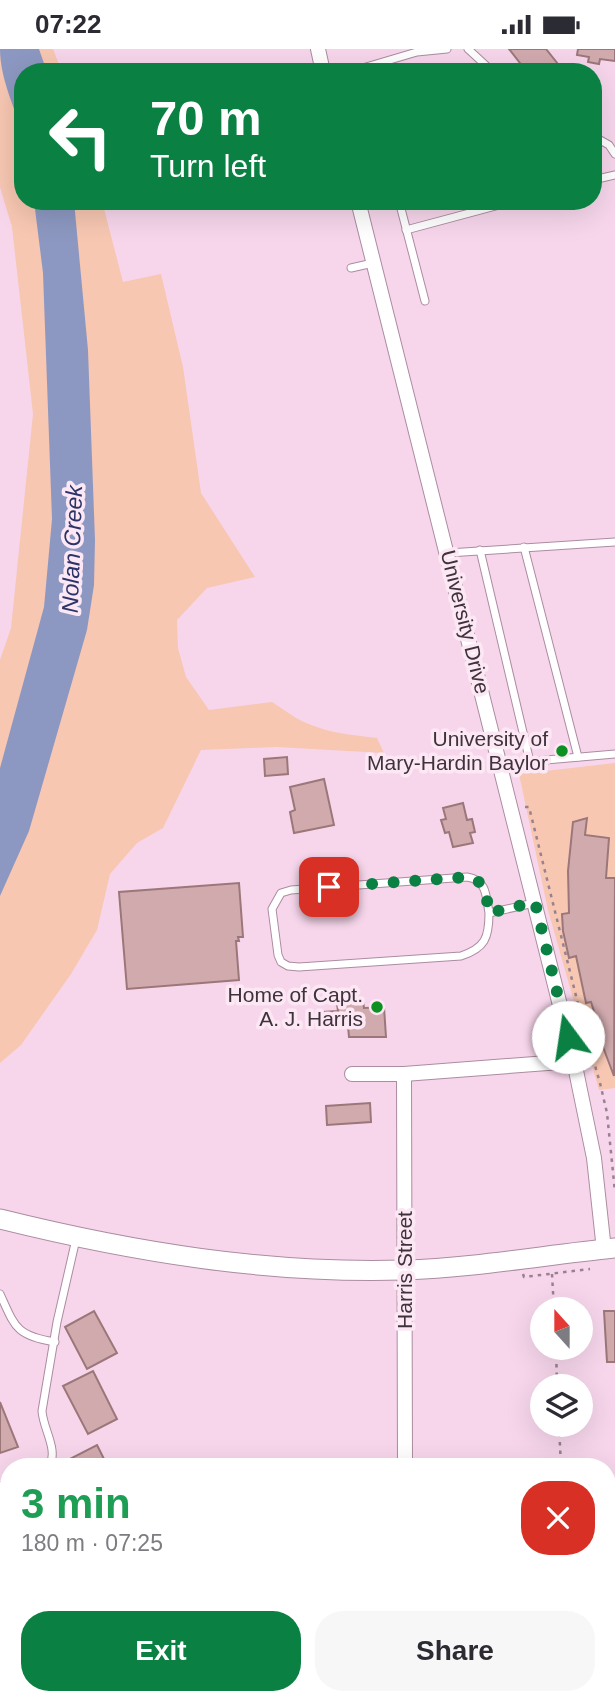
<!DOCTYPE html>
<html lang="en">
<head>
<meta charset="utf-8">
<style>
	:root { --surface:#fff; --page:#f7f7f7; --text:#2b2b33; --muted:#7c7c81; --accent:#0b8043 }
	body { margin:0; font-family:Arial,sans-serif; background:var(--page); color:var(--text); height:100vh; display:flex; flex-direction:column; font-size:26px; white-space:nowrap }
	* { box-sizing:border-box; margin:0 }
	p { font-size:23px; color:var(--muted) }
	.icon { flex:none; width:38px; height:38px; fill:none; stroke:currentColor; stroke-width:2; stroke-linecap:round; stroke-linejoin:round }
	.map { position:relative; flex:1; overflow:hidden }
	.panel { position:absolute; left:0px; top:1409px; width:616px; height:247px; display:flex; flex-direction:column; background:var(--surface); border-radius:28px 28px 0 0; box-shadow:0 7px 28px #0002 }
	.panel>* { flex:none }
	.hud { position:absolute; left:14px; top:14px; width:588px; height:147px; border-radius:28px; box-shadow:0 7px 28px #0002; background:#0b8043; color:#fff; overflow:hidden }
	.needle { width:46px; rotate:339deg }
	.controls { position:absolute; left:530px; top:1248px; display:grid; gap:14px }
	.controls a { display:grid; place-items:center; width:63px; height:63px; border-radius:50%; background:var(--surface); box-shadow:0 7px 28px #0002; font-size:35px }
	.pin { position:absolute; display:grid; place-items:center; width:60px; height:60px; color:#fff; margin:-30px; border-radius:14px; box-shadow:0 4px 10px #0006 }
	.me { position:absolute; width:77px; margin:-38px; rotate:346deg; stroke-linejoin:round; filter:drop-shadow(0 0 5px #0008) }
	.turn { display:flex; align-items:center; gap:24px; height:147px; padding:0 21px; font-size:32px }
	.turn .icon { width:91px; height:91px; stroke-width:2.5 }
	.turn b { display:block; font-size:49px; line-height:60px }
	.round { display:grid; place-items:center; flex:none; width:74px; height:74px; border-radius:28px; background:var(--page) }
	.headline { display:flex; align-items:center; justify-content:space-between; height:119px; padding:0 21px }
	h1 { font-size:42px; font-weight:600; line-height:52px; color:#1e9e55 }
	.primary-button { display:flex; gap:14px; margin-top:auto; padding:14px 21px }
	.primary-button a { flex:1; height:80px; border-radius:28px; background:var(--accent); color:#fff; font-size:28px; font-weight:600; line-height:80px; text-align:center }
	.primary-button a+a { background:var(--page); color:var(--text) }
	.status { display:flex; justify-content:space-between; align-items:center; height:49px; padding:0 35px; background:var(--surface); direction:ltr }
	.status svg { height:19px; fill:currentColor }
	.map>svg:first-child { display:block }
	.green { fill:#f7c7b2 }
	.water { fill:#8d98c2 }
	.building { fill:#d1aaae; stroke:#9b777a; stroke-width:2 }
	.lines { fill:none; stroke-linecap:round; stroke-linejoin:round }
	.service-casing { stroke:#ab8ca0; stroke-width:9 }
	.minor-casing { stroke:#ab8ca0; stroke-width:16 }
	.tertiary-casing { stroke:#ab8ca0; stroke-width:21 }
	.path { stroke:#988190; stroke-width:2.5; stroke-dasharray:3.5 5; stroke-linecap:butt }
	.service { stroke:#fff; stroke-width:7 }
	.minor { stroke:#fff; stroke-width:14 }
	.tertiary { stroke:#fff; stroke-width:19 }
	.route { stroke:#0b8043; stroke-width:12; stroke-dasharray:0 21.6 }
	.poi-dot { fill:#0b9021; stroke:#fce8f4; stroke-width:2.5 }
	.labels { text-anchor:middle; stroke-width:7; stroke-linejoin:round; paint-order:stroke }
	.street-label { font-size:21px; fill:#3f323b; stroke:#fce8f4 }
	.poi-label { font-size:21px; fill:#3f323b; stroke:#fce8f4; text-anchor:end }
	.water-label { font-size:23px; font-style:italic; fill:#2b3369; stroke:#fce8f4 }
</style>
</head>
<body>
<div class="status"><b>07:22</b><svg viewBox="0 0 49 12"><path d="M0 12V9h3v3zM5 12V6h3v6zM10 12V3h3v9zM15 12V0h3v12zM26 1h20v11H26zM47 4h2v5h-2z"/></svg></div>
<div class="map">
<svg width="615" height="1655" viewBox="0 0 615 1655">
	<rect width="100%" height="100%" fill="#f7d6eb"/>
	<g class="green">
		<path d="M0,0H53L62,23H23V152H102L123,233L161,225L183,318L201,444L255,528L207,539L177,571L178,599L186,628L209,661L272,653C280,658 288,664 296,669C321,683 349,686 377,689L384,704L276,698L201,701L163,779L137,794L110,825L97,881L71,925L21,996L0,1014V611L11,579L33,365L12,178L0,138Z"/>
		<polygon points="615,714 615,1039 599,1041 548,861 519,725"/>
	</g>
	<g class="water">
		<path d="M0,0H39L47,23H23V85C14,57 0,29 0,0Z"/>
		<polygon points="34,152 74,152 88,301 95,491 94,536 87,581 29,782 0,847 0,719 44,558 52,470 43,224"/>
	</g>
	<g class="building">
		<polygon points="509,0 546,0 558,15 548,23 545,18 539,23 527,23"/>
		<polygon points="578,0 615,0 615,12 600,10 599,15 588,13 589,8 577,6"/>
		<polygon points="287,708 288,725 265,727 264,710"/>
		<polygon points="324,730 334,776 294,784 290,763 295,761 290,738"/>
		<polygon points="463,754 467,771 472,770 475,783 470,784 473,794 453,798 449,783 445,784 441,771 446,770 443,759"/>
		<polygon points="587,769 585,786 609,789 606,829 615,829 614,1027 595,977 598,975 591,953 586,954 576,907 569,909 563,882 562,865 569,864 568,822 573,773"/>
		<polygon points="239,834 243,888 238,888 239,892 236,892 239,931 127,940 119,843"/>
		<polygon points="363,952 364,959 384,958 386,988 349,988 348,977 324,979 323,963 338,962 337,955"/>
		<polygon points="370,1054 371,1073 327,1076 326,1057"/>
		<polygon points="94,1262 117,1304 87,1320 65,1278"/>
		<polygon points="604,1262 615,1262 615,1313 607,1313"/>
		<polygon points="93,1322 117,1370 88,1385 63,1337"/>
		<polygon points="0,1353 18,1398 0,1404"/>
		<polygon points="97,1396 108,1418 56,1418 56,1417"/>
	</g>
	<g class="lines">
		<defs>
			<g id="service">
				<polyline points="468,0 493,23"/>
				<polyline points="349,23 417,3 447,0"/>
				<polyline points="593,87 609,96 615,105"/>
				<polyline points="593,131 615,126"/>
				<polyline points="399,152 425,252"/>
				<polyline points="406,181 514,152"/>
				<polyline points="351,219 373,214"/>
				<polyline points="524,498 578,708"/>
				<polyline points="480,501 530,713"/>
				<polyline points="448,504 615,493"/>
				<polyline points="500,715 615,705"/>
				<path d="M489,864C489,889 485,899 461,907L299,918L288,917L281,913L278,906L272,860L281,844L291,841L467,828C487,831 486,847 489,864L534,854"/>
				<path d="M0,1245C15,1278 16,1287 55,1293"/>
				<path d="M49,1418C59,1401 43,1380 42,1362L57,1273L76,1190"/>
				<polyline points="0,1437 9,1434"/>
				<polyline points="44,1648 52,1655"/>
			</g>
			<g id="minor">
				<polyline points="318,0 323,23"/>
				<polyline points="358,152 574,1012 594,1109 604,1201"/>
				<polyline points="352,1025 404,1025 574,1012"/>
				<polyline points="404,1025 405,1418"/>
				<polyline points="575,1647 576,1655"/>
			</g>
			<path id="tertiary" d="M0,1170C133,1203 267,1225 404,1221C474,1219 545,1206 615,1199"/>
		</defs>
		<use href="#service" class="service-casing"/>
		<use href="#minor" class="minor-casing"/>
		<use href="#tertiary" class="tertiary-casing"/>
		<g class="path">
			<polyline points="506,680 512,704"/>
			<polyline points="525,758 529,758 582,971 600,1034 607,1064 615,1143"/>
			<polyline points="523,1225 524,1228 590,1220"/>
			<polyline points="552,1225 554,1260"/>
			<polyline points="556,1298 557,1337"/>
			<polyline points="559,1376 561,1418"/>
			<polyline points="607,1597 615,1601"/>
		</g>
		<use href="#service" class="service"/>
		<use href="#minor" class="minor"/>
		<use href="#tertiary" class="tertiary"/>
	</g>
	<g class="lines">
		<path class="route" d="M329,838L467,828C487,831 486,848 489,864L535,853L568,988"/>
	</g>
	<g class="poi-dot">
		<circle cx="562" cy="702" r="7"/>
		<circle cx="377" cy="958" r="7"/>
	</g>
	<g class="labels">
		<g class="street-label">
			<text transform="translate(465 573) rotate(76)" y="7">University Drive</text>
			<text transform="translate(405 1221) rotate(-90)" y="7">Harris Street</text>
		</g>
		<g class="poi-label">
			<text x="548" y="697">University of<tspan x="548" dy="24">Mary-Hardin Baylor</tspan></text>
			<text x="363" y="953">Home of Capt.<tspan x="363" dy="24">A. J. Harris</tspan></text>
		</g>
		<g class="water-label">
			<text transform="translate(72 500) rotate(-88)" y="8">Nolan Creek</text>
		</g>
	</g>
</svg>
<div class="controls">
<a><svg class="needle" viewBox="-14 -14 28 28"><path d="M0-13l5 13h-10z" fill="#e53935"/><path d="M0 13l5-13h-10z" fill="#7c7c81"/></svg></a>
<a><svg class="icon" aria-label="layers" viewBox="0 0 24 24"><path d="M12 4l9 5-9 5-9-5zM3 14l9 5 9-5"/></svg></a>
</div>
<div class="pin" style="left:329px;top:838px;background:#d93025"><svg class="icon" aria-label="arrive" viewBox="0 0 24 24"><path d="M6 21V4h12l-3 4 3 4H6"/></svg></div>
<svg class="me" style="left:568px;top:988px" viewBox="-20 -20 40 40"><circle r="19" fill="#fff"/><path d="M0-13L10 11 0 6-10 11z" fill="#0b8043"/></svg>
<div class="hud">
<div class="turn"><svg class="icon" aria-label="left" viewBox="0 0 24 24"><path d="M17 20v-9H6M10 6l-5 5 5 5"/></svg><div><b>70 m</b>Turn left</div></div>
</div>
<section class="panel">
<div class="headline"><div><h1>3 min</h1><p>180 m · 07:25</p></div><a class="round" style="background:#d93025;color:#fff"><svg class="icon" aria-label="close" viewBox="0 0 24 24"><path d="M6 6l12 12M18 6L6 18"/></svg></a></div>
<div class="primary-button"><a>Exit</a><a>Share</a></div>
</section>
</div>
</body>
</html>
